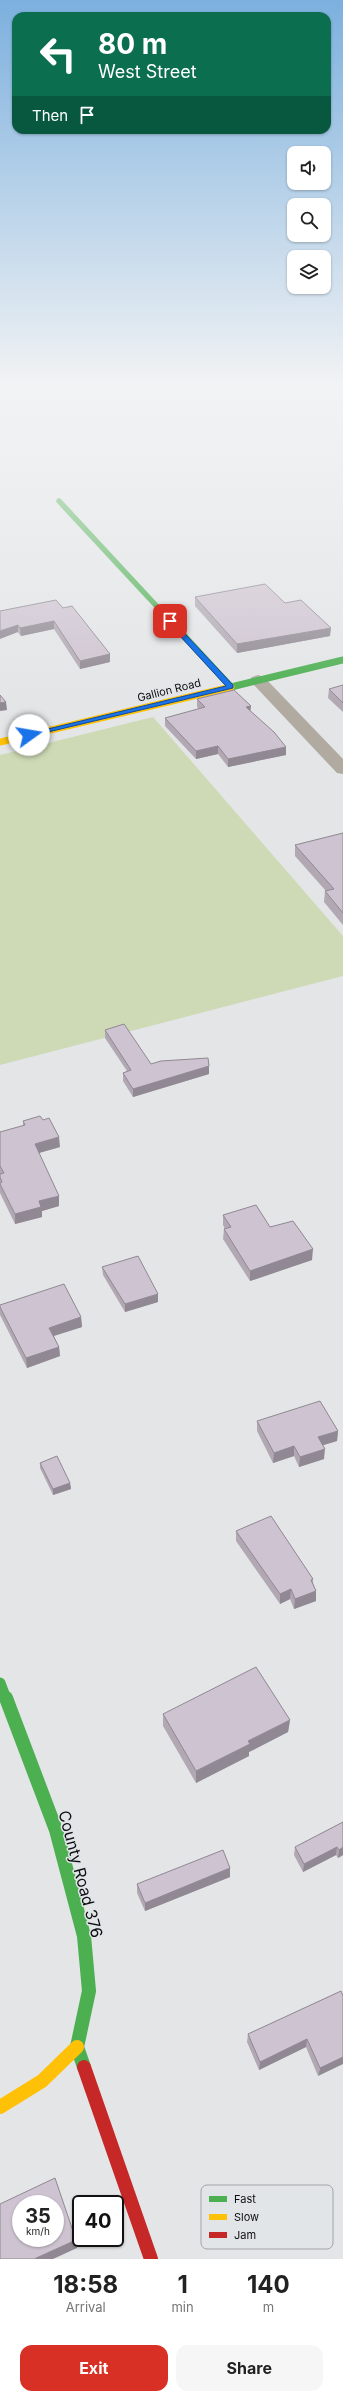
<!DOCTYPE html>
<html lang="en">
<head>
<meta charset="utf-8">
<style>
	:root { --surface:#fff; --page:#f6f6f6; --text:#222; --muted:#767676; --accent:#d93025 }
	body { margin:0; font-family:Inter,sans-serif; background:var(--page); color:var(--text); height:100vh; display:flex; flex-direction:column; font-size:15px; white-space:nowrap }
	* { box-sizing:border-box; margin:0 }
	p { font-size:13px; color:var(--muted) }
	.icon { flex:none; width:22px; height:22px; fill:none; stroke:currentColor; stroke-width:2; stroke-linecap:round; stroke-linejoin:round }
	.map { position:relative; height:2259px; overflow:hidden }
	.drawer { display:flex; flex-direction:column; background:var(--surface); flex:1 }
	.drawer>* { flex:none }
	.top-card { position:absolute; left:12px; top:12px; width:319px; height:122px; border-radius:12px; box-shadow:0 1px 3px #0004; background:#0b6e4f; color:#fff; overflow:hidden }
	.controls { position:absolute; left:287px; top:146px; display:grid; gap:8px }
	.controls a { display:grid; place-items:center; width:44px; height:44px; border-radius:8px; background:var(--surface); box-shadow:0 1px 3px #0004; font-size:20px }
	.speed { position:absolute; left:12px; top:2195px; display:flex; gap:8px; font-size:20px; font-weight:700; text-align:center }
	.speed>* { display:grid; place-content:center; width:52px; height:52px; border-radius:50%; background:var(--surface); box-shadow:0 1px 3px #0004; line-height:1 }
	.speed small { font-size:10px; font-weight:400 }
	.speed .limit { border:2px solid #111; border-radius:6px; background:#fff; color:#111 }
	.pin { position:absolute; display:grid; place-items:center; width:34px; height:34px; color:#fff; margin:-17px; border-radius:8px; box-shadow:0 2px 6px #0006 }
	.me { position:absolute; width:44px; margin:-22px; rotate:77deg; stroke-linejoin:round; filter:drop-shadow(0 0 3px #0008) }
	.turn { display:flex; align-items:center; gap:14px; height:84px; padding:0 20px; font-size:18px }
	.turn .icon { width:52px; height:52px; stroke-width:2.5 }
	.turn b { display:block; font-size:28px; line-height:34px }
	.then { display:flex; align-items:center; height:38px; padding:0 20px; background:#0003; gap:8px; font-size:15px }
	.eta { display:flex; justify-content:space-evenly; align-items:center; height:68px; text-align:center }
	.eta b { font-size:24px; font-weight:700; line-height:28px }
	.cta { display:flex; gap:8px; margin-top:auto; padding:8px 20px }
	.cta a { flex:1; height:46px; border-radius:12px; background:var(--accent); color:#fff; font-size:16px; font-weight:700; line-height:46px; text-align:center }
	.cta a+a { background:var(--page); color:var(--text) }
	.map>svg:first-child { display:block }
	.green { fill:#cedab6 }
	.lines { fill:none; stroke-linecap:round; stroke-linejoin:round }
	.street { fill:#b0aaa0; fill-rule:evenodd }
	.fast-far3 { stroke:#4caf50; stroke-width:5.5 }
	.fast-far2 { stroke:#4caf50; stroke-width:7 }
	.fast-far1 { stroke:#4caf50; stroke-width:11 }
	.fast { stroke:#4caf50; stroke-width:14 }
	.slow-far1 { stroke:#ffc107; stroke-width:7 }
	.slow { stroke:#ffc107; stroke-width:14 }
	.jam { stroke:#c62828; stroke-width:14 }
	.wall { fill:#b1a8b3 }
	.shaded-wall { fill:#908892 }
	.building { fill:#cec3d0; stroke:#908892; fill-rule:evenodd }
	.route { fill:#1a73e8; stroke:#114b97 }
	.labels { text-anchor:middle; stroke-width:3; stroke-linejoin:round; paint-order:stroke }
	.far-street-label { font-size:11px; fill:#0d0e0f; stroke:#e2e5e8 }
	.near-street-label { font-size:16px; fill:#0d0e0f; stroke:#e2e5e8 }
	.key { fill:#e2e5e8; stroke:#a2a4a7; stroke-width:1 }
	.key-label { font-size:11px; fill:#0d0e0f }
</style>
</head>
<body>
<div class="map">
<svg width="343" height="2259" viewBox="0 0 343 2259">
	<rect width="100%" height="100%" fill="#e3e5e7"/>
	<polygon class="green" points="153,717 343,936 343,976 0,1065 0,755"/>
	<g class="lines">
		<polygon class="street" points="258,675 264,677 343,759 343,774 337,773 252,683 250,680 252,677"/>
		<polyline class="fast-far3" points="59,501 163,613"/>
		<g class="fast-far2">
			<polyline points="162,612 231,687"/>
			<polyline points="231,687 343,660"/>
		</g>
		<polyline class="fast-far1" points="0,1683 6,1699"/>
		<polyline class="fast" points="6,1698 56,1830 84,1936 89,1991 77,2047 84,2067"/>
		<polyline class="slow-far1" points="0,742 231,687"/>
		<polyline class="slow" points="0,2107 42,2081 77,2047"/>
		<polyline class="jam" points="84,2067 151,2259"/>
	</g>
	<g class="wall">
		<polygon points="195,597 285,603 330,636 237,653 195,606"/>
		<polygon points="63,608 110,654 110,662 80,669 54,629 21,636 0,611"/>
		<polygon points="343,685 343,712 328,698 329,689"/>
		<polygon points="197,699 251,706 250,711 286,747 286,755 228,767 218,754 196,759 165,726 165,718 199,709 197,707"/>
		<polygon points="343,833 343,925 324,902 325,891 326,891 295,856 295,845"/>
		<polygon points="105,1030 151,1064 209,1074 133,1097 123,1081 123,1073 127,1071 105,1038"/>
		<polygon points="23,1121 60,1147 39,1153 59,1206 42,1211 42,1217 15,1224 0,1193 0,1132 23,1126"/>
		<polygon points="223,1215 270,1227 312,1260 250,1281 223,1239 224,1229 225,1229 223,1225"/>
		<polygon points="102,1267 158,1302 125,1312 103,1275"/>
		<polygon points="0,1305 81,1317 82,1327 54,1336 59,1347 60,1356 27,1368 0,1315"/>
		<polygon points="257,1421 338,1431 337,1441 323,1445 324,1459 299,1467 294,1456 273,1463 257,1431"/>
		<polygon points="40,1463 70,1483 71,1489 53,1495 40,1468"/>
		<polygon points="236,1531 313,1579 313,1583 316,1591 316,1601 294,1609 290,1599 280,1604 236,1541"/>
		<polygon points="163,1714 290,1720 288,1732 249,1752 249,1756 196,1783 163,1726"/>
		<polygon points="343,1822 343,1855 338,1858 336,1855 303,1872 294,1855 295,1847"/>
		<polygon points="230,1868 230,1877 145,1911 137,1893 137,1884"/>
		<polygon points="341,1991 318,2076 306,2047 259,2070 247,2042 248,2034"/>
	</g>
	<g class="shaded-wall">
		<polygon points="54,621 54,629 21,636 20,628"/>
		<polygon points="18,625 18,632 0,639 0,631"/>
		<polygon points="331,628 330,636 237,653 237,644"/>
		<polygon points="110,654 110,662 80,669 80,661"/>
		<polygon points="6,702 7,710 0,711 0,703"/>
		<polygon points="251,706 250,714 246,707"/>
		<polygon points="218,746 218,754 196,759 196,751"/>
		<polygon points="286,747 286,755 228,767 228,759"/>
		<polygon points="209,1066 209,1074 133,1097 133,1089"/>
		<polygon points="59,1137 60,1147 35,1154 35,1144"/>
		<polygon points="59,1196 59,1206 42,1211 42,1217 15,1224 15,1214 39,1201"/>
		<polygon points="313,1249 312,1260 250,1281 250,1271"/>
		<polygon points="158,1294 158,1302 125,1312 125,1304"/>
		<polygon points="81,1317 82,1327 50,1337 49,1328"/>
		<polygon points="59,1347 60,1356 27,1368 26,1358"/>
		<polygon points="338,1431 337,1441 317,1447 318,1437"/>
		<polygon points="294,1446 294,1456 273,1463 274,1453"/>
		<polygon points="325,1449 324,1459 299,1467 300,1457"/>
		<polygon points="70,1483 71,1489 53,1495 53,1489"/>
		<polygon points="291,1589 290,1599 280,1604 280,1594"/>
		<polygon points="316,1591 316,1601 294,1609 295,1599"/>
		<polygon points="290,1720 288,1732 249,1752 249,1756 196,1783 196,1771 248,1741"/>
		<polygon points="337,1847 336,1855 303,1872 304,1864"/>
		<polygon points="343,1847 343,1855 338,1858 339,1850"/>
		<polygon points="230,1868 230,1877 145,1911 145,1903"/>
		<polygon points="307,2039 306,2047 259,2070 260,2062"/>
		<polygon points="343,2057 343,2064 318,2076 320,2068"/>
		<polygon points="76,2240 77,2248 53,2259 34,2259"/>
	</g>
	<g class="building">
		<polygon points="265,584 285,603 301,600 331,628 237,644 195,597"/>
		<polygon points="56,600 63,608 72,606 110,654 80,661 54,621 20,628 18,625 0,631 0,611"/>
		<polygon points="343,685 343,703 329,689"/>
		<polygon points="234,690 251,706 246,707 274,732 286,747 228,759 218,746 196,751 165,718 205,707 197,699"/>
		<polygon points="0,695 6,702 0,703"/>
		<polygon points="343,833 343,913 325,891 334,889 295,845"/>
		<polygon points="124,1024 151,1064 161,1061 208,1058 209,1066 133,1089 123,1073 131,1070 105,1030"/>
		<polygon points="40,1116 43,1120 49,1118 59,1137 35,1144 59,1196 39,1201 41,1207 15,1214 0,1184 0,1183 2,1182 0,1177 0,1174 4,1173 0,1166 0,1132 25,1125 23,1121"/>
		<polygon points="256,1205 270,1227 293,1221 313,1249 250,1271 224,1229 231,1227 223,1215"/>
		<polygon points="138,1256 158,1294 125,1304 102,1267"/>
		<polygon points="64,1284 81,1317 49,1328 59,1347 26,1358 0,1307 0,1305"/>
		<polygon points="320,1401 338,1431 318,1437 325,1449 300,1457 294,1446 274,1453 257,1421"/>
		<polygon points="57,1456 70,1483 53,1489 40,1463"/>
		<polygon points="271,1516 313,1579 311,1580 316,1591 295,1599 291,1589 280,1594 236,1531"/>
		<polygon points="256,1667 290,1720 248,1741 250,1744 196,1771 163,1714"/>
		<polygon points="343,1822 343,1847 339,1850 337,1847 304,1864 295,1847"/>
		<polygon points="223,1850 230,1868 145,1903 137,1884"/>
		<polygon points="341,1991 343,1996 343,2057 320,2068 307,2039 260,2062 248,2034"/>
		<path d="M55,2178L76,2240L34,2259H0V2204ZM21,2204H55V2238H21Z"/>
	</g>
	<linearGradient id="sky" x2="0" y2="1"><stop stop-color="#7cb0de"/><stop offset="0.55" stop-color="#f2f3f4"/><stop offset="1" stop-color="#f2f3f4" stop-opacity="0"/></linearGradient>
	<rect width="343" height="703" fill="url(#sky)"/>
	<polygon class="route" points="168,620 172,620 233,685 233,688 27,737 27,734 226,686 168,623"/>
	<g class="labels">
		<g class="far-street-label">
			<text transform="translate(169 690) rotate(-14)" y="4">Gallion Road</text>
		</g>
		<g class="near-street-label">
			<text transform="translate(81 1874) rotate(75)" y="6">County Road 376</text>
		</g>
	</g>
	<rect x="201" y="2185" width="132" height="64" rx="6" class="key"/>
	<rect x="209" y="2196" width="18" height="6" fill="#4caf50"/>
	<rect x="209" y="2214" width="18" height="6" fill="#ffc107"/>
	<rect x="209" y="2232" width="18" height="6" fill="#c62828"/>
	<g class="key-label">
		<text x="234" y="2203">Fast</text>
		<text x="234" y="2221">Slow</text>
		<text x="234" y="2239">Jam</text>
	</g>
</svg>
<div class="controls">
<a><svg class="icon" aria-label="sound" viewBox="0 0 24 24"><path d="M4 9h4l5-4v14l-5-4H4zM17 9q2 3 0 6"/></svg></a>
<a><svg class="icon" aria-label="search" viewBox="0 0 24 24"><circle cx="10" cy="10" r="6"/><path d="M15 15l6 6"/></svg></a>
<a><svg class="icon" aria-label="layers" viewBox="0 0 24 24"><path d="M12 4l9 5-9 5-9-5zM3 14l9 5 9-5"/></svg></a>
</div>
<div class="speed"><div>35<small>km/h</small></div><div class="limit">40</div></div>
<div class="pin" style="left:170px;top:621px;background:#d93025"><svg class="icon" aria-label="arrive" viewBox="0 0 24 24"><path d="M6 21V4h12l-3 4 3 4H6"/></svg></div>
<svg class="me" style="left:29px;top:735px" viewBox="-20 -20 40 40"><circle r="19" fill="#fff"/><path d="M0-13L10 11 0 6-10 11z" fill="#1a73e8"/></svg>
<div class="top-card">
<div class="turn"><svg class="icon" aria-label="left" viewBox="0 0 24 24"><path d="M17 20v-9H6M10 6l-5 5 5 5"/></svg><div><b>80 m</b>West Street</div></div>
<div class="then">Then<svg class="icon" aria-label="arrive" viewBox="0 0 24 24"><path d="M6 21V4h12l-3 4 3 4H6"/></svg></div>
</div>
</div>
<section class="drawer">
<div class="eta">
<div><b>18:58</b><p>Arrival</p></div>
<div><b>1</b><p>min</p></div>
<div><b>140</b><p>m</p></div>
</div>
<div class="cta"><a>Exit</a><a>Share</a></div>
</section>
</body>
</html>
